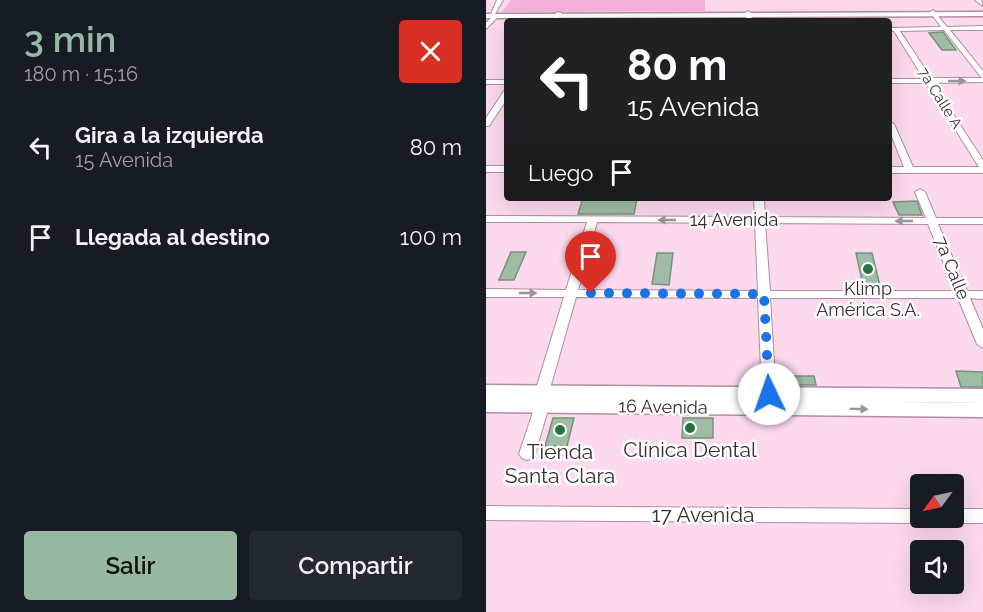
<!DOCTYPE html>
<html lang="es">
<head>
<meta charset="utf-8">
<style>
	:root { --surface:#171b24; --page:#242831; --text:#f1f3f6; --muted:#9ea1a6; --accent:#97b8a3 }
	body { margin:0; font-family:Raleway,sans-serif; background:var(--page); color:var(--text); height:100vh; display:flex; flex-direction:column; font-size:22px; white-space:nowrap }
	* { box-sizing:border-box; margin:0 }
	p { font-size:20px; color:var(--muted) }
	.icon { flex:none; width:33px; height:33px; fill:none; stroke:currentColor; stroke-width:2; stroke-linecap:round; stroke-linejoin:round }
	.map { position:relative; flex:1; overflow:hidden }
	.details { display:flex; flex-direction:column; background:var(--surface); width:486px }
	.details>* { flex:none }
	.banner { position:absolute; left:18px; top:18px; width:388px; height:183px; border-radius:6px; box-shadow:0 6px 24px #0002; background:#202124; color:#fff; overflow:hidden }
	.needle { width:39px; rotate:237deg }
	.buttons { position:absolute; left:424px; top:474px; display:grid; gap:12px }
	.buttons a { display:grid; place-items:center; width:54px; height:54px; border-radius:6px; background:var(--surface); box-shadow:0 6px 24px #0002; font-size:30px }
	.pin { position:absolute; display:grid; place-items:center; width:51px; height:51px; color:#fff; margin:-62px -26px; border-radius:50% 50% 50% 0; rotate:-45deg; box-shadow:0 0 6px #0007 }
	.pin .icon { rotate:45deg }
	.me { position:absolute; width:66px; margin:-33px; rotate:357deg; stroke-linejoin:round; filter:drop-shadow(0 0 4px #0008) }
	.turn { display:flex; align-items:center; gap:21px; height:126px; padding:0 24px; font-size:27px }
	.turn .icon { width:78px; height:78px; stroke-width:2.5 }
	.turn b { display:block; font-size:42px; line-height:51px }
	.then { display:flex; align-items:center; height:57px; padding:0 24px; background:#0003; gap:12px; font-size:22px }
	.round { display:grid; place-items:center; flex:none; width:63px; height:63px; border-radius:6px; background:var(--page) }
	.head { display:flex; align-items:center; justify-content:space-between; height:102px; padding:0 24px }
	h1 { font-size:36px; font-weight:600; line-height:45px; color:var(--accent) }
	.cta { display:flex; gap:12px; margin-top:auto; padding:12px 24px }
	.cta a { flex:1; height:69px; border-radius:6px; background:var(--accent); color:#111; font-size:24px; font-weight:600; line-height:69px; text-align:center }
	.cta a+a { background:var(--page); color:var(--text) }
	ul { padding:0; list-style:none }
	li { display:flex; align-items:center; gap:18px; height:90px; padding:0 24px }
	li div { flex:1 }
	li b { display:block; font-size:22px }
	li em { font-style:normal }
	main { display:flex; flex:1; min-height:0 }
	.map>svg:first-child { display:block }
	.green { fill:#f5b3da }
	.building { fill:#9fbca4; stroke:#77937c; stroke-width:1.5 }
	.lines { fill:none; stroke-linecap:round; stroke-linejoin:round }
	.minor-casing { stroke:#af8ea1; stroke-width:2 }
	.major-casing { stroke:#af8ea1; stroke-width:3 }
	.minor { fill:#fff; fill-rule:evenodd }
	.major { fill:#fff; fill-rule:evenodd }
	.oneway { fill:#9c969a }
	.route { stroke:#1a73e8; stroke-width:10; stroke-dasharray:0 18 }
	.poi-dot { fill:#29713d; stroke:#fff; stroke-width:2 }
	.labels { text-anchor:middle; stroke-width:5; stroke-linejoin:round; paint-order:stroke }
	.far-street-label { font-size:15px; fill:#3a2d35; stroke:#fff }
	.street-label { font-size:18px; fill:#3a2d35; stroke:#fff }
	.poi-label { font-size:18px; fill:#3a2d35; stroke:#fff }
	.near-poi-label { font-size:21px; fill:#3a2d35; stroke:#fff }
	.near-street-label { font-size:21px; fill:#3a2d35; stroke:#fff }
</style>
</head>
<body>
<main>
<section class="details">
<div class="head"><div><h1>3 min</h1><p>180 m · 15:16</p></div><a class="round" style="background:#d93025;color:#fff"><svg class="icon" aria-label="close" viewBox="0 0 24 24"><path d="M6 6l12 12M18 6L6 18"/></svg></a></div>
<ul>
<li><svg class="icon" aria-label="left" viewBox="0 0 24 24"><path d="M17 20v-9H6M10 6l-5 5 5 5"/></svg><div><b>Gira a la izquierda</b><p>15 Avenida</p></div><em>80 m</em></li>
<li><svg class="icon" aria-label="arrive" viewBox="0 0 24 24"><path d="M6 21V4h12l-3 4 3 4H6"/></svg><div><b>Llegada al destino</b></div><em>100 m</em></li>
</ul>
<div class="cta"><a>Salir</a><a>Compartir</a></div>
</section>
<div class="map">
<svg width="497" height="612" viewBox="0 0 497 612">
	<rect width="100%" height="100%" fill="#fcd9ed"/>
	<polygon class="green" points="25,0 219,0 219,11 16,12"/>
	<g class="building">
		<polygon points="457,32 462,39 470,50 456,50 443,33"/>
		<polygon points="97,198 151,198 148,214 92,214"/>
		<polygon points="431,201 436,215 413,215 407,202"/>
		<polygon points="25,252 40,252 28,280 13,280"/>
		<polygon points="171,253 187,253 183,285 166,284"/>
		<polygon points="370,253 386,253 394,286 377,285"/>
		<polygon points="470,371 497,372 497,387 475,387"/>
		<polygon points="298,376 328,376 330,385 300,385"/>
		<polygon points="67,418 88,418 81,446 59,446"/>
		<polygon points="197,418 227,418 227,438 196,438"/>
	</g>
	<g class="lines">
		<defs>
			<g id="minor">
				<polygon points="11,0 17,0 9,14 5,14"/>
				<polygon points="489,0 495,0 497,6"/>
				<path d="M447,10L461,27L497,26V30H464L497,71V82L447,83L497,160V173H404V167H418L404,132V122L408,124L427,167H493L440,83H404V79H438L408,31L404,30V28L455,27L444,12ZM458,30L495,77L496,78H445L414,31Z"/>
				<polygon points="262,11 265,13 266,21 260,21 259,13"/>
				<polygon points="71,12 76,13 71,21 65,21"/>
				<polygon points="8,15 13,16 0,29 0,23"/>
				<rect x="0" y="80" width="21" height="4"/>
				<polygon points="18,91 21,91 21,99 3,126 0,126 0,118"/>
				<rect x="0" y="166" width="21" height="6"/>
				<path d="M434,189L439,192L450,218H497V224H452L481,291H497V299L484,298L497,329V348L491,344L472,298H284L290,394L288,397H278L276,394L272,298L90,297L63,392L61,395H51L49,392L78,297H0V289L80,290L101,222H0V216L269,217L268,198H278L279,217L440,218L429,192ZM111,222L269,223L272,291L92,290ZM279,223L442,224L469,291H284Z"/>
				<polygon points="56,401 61,402 63,406 49,454 46,458 41,460 36,458 33,454 49,406 51,402"/>
				<polygon points="0,506 435,509 435,518 443,518 441,521 435,523 0,520"/>
				<polygon points="468,509 497,509 497,523 468,523 462,521 460,518 468,518"/>
			</g>
			<g id="major">
				<polygon points="497,12 497,16 0,18 0,14"/>
				<polygon points="0,385 497,389 497,403 327,401 497,403 497,417 0,412"/>
			</g>
		</defs>
		<use href="#minor" class="minor-casing"/>
		<use href="#major" class="major-casing"/>
		<use href="#minor" class="minor"/>
		<use href="#major" class="major"/>
	</g>
	<defs><path id="oneway-solid" d="M-6-.8H1V-3.2L6.5 0L1 3.2V.8H-6Z" transform="scale(1.5)"/></defs>
	<g class="oneway">
		<use href="#oneway-solid" transform="translate(471 81)"/>
		<use href="#oneway-solid" transform="translate(181 220) rotate(-180)"/>
		<use href="#oneway-solid" transform="translate(418 221) rotate(-180)"/>
		<use href="#oneway-solid" transform="translate(42 293)"/>
		<use href="#oneway-solid" transform="translate(373 409) rotate(1)"/>
	</g>
	<g class="lines">
		<polyline class="route" points="105,293 278,294 283,394"/>
	</g>
	<g class="poi-dot">
		<circle cx="382" cy="269" r="6"/>
		<circle cx="204" cy="428" r="6"/>
		<circle cx="74" cy="430" r="6"/>
	</g>
	<g class="labels">
		<g class="far-street-label">
			<text transform="translate(454 98) rotate(58)" y="5">7a Calle A</text>
		</g>
		<g class="street-label">
			<text x="248" y="226">14 Avenida</text>
			<text transform="translate(466 268) rotate(68)" y="6">7a Calle</text>
			<text transform="translate(177 407) rotate(1)" y="6">16 Avenida</text>
		</g>
		<g class="poi-label">
			<text x="382" y="295">Klimp<tspan x="382" dy="21">América S.A.</tspan></text>
		</g>
		<g class="near-poi-label">
			<text x="204" y="457">Clínica Dental</text>
			<text x="74" y="459">Tienda<tspan x="74" dy="24">Santa Clara</tspan></text>
		</g>
		<g class="near-street-label">
			<text x="217" y="522">17 Avenida</text>
		</g>
	</g>
</svg>
<div class="buttons">
<a><svg class="needle" viewBox="-14 -14 28 28"><path d="M0-13l5 13h-10z" fill="#e53935"/><path d="M0 13l5-13h-10z" fill="#9ea1a6"/></svg></a>
<a><svg class="icon" aria-label="sound" viewBox="0 0 24 24"><path d="M4 9h4l5-4v14l-5-4H4zM17 9q2 3 0 6"/></svg></a>
</div>
<div class="pin" style="left:105px;top:293px;background:#d93025"><svg class="icon" aria-label="arrive" viewBox="0 0 24 24"><path d="M6 21V4h12l-3 4 3 4H6"/></svg></div>
<svg class="me" style="left:283px;top:394px" viewBox="-20 -20 40 40"><circle r="19" fill="#fff"/><path d="M0-13L10 11 0 6-10 11z" fill="#1a73e8"/></svg>
<div class="banner">
<div class="turn"><svg class="icon" aria-label="left" viewBox="0 0 24 24"><path d="M17 20v-9H6M10 6l-5 5 5 5"/></svg><div><b>80 m</b>15 Avenida</div></div>
<div class="then">Luego<svg class="icon" aria-label="arrive" viewBox="0 0 24 24"><path d="M6 21V4h12l-3 4 3 4H6"/></svg></div>
</div>
</div>
</main>
</body>
</html>
